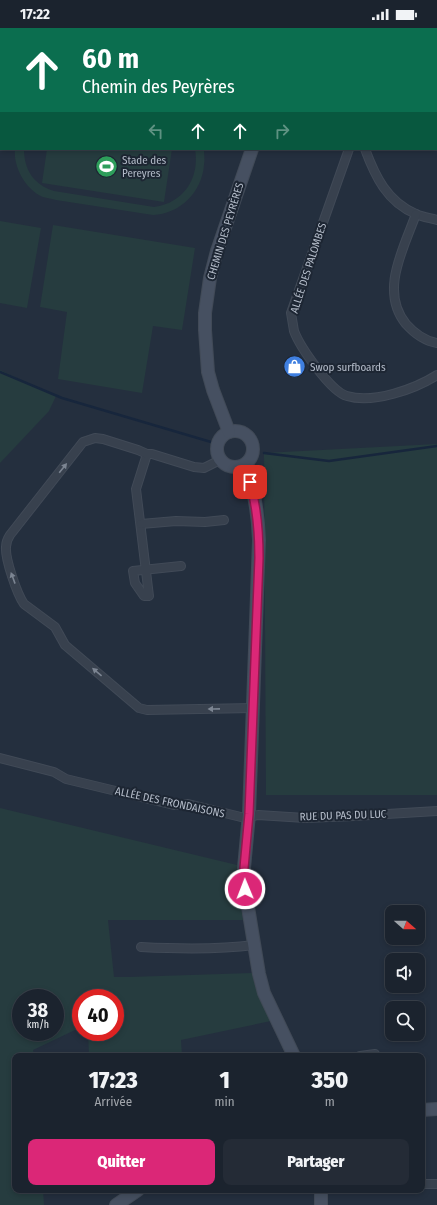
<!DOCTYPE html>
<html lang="fr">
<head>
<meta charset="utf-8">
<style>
	:root { --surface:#1b232e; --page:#242b36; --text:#f1f3f6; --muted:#a0a4aa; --line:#39404a; --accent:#db2777 }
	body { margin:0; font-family:"Fira Sans Condensed",sans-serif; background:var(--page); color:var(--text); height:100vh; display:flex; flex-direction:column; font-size:15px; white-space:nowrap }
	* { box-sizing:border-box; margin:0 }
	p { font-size:13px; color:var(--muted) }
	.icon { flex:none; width:22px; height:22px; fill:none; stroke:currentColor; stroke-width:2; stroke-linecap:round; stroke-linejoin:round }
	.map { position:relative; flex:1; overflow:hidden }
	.side { position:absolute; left:12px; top:1025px; width:413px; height:140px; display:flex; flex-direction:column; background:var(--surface); border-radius:8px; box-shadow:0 2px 6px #0003,0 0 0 1px var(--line) }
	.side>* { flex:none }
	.banner { position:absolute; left:0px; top:0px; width:437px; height:122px; box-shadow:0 2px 6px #0003,0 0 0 1px var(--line); background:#0b6e4f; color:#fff; overflow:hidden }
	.needle { width:26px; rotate:111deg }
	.fabs { position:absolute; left:385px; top:877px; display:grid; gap:8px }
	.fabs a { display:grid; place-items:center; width:40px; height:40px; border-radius:8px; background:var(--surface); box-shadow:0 2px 6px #0003,0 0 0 1px var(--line); font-size:20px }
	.speed { position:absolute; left:12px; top:961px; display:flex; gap:8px; font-size:20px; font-weight:700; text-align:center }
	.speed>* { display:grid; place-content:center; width:52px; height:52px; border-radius:50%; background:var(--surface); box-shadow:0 2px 6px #0003,0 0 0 1px var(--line); line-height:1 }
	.speed small { font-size:10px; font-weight:400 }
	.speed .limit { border:6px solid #d22; background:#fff; color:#111 }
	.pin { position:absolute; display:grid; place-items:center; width:34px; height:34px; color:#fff; margin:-17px; border-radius:8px; box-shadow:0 2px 6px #0006 }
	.me { position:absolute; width:44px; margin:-22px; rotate:359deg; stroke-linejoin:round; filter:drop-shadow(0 0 3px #0008) }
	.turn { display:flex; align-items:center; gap:14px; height:84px; padding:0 16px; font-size:18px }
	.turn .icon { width:52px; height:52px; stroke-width:2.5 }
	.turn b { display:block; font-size:28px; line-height:34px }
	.lanes { display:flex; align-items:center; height:38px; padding:0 16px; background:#0003; justify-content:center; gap:20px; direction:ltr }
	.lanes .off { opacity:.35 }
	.eta { display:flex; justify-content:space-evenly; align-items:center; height:68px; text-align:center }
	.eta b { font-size:24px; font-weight:800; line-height:28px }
	.button { display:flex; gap:8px; margin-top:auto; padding:8px 16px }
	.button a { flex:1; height:46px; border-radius:8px; background:var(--accent); color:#fff; font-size:16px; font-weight:800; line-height:46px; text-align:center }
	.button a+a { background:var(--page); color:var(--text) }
	.status { display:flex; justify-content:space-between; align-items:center; height:28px; padding:0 20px; background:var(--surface); direction:ltr }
	.status svg { height:11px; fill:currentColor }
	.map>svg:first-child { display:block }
	.green { fill:#263c3f; fill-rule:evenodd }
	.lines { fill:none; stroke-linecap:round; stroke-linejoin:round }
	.stream { stroke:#17263c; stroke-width:2.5 }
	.street-casing { stroke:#414a57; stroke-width:10 }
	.secondary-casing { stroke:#414a57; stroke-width:14 }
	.street { stroke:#38414e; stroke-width:8 }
	.secondary { stroke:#465061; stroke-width:12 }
	.oneway { fill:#7c8592 }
	.route-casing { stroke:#8e194d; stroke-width:10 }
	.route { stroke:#db2777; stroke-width:7 }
	.labels { text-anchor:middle; stroke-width:4; stroke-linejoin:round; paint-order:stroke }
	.poi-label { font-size:11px; fill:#b4bcc9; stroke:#1d2633; text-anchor:start }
	.street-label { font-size:11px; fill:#b4bcc9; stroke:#1d2633 }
</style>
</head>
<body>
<div class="status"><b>17:22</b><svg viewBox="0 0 49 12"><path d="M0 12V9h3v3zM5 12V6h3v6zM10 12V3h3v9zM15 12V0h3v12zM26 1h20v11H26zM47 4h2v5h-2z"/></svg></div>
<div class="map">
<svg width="437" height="1177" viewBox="0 0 437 1177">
	<rect width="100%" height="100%" fill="#242f3e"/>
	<g class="green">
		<path d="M15,121H24C24,142 34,157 54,163L154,179C184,175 200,150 195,121H204C204,126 205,132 204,137C202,164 180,186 153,187L56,172C52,171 47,170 43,169C26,162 13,139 15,121Z"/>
		<polygon points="47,121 172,121 164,174 42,155"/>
		<polygon points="0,193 41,200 27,280 0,275"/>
		<polygon points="53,197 195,220 182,302 153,298 142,365 58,351 67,284 40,279"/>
		<polygon points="0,342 56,368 49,383 0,435"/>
		<polygon points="437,416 437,767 266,767 264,425"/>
		<path d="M0,780L237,837V855L243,892H108L114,949H129L252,945C256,963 262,978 271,993L181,1012L182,1028H89L88,1004H115V970H81V1000L75,1002L33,1022L34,1028H15V1162H43L44,1177H0ZM21,970H55V1004H21Z"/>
	</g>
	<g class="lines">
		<g class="stream">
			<polyline points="0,344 62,370 211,414"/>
			<polyline points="264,425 329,433 437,418"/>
		</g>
		<defs>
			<g id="street">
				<polyline points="391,1 392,0"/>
				<path d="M349,121L291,285C292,291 293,297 294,303C300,319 331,364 347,368C373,376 415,361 437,347"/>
				<path d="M365,121C375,148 387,174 416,186C422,189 430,190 437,192"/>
				<path d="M416,186C404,220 379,263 406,296C414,305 425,313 437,315"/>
				<polyline points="147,426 136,461 149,568 144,568 135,555 133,543 181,538"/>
				<path d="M220,432L204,440L194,439L152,426H147L138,422L103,411L95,410L83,414L10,507C8,510 6,514 6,519C5,531 17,566 24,576L55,599L65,617L139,680L147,682L253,680"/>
				<polyline points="141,496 176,493 205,494 224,492"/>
				<polyline points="0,730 54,744 66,751 174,777 188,776 245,790 258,787 305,790 354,788 437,783"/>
				<path d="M141,919C179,921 216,922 254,917"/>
				<polyline points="360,1028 375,1026"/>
				<polyline points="422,1156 437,1156"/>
			</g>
			<g id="secondary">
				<polyline points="294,1 295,0"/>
				<circle cx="235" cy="421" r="18"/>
				<polyline points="229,404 213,362 208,344 205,302 205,285 210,250 217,223 252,121"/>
				<path d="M244,437C255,460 258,487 259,512L249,786L244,840L245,861L259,946L264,965L294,1028"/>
				<polyline points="422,1082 437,1081"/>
				<polyline points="321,1162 321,1177"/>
				<polyline points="116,1177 138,1162"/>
			</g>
		</defs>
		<use href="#street" class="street-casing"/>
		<use href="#secondary" class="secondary-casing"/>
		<use href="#street" class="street"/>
		<use href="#secondary" class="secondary"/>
	</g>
	<defs><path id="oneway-solid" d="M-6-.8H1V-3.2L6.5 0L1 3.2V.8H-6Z"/></defs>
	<g class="oneway">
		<use href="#oneway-solid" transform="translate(63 440) rotate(-51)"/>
		<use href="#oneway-solid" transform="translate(13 550) rotate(-110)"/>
		<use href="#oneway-solid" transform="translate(97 644) rotate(-140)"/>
		<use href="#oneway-solid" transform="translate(214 681) rotate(179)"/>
	</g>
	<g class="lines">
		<defs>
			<path id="route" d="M245,861L244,840L249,786L259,530C259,504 257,479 250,454"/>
		</defs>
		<use href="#route" class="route-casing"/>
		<use href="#route" class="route"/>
	</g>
	<defs>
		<symbol id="stadium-disc" viewBox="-11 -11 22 22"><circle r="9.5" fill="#2e9e5b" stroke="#1d2633"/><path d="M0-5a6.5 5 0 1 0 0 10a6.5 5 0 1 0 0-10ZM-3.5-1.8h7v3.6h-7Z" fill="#fff"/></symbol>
		<symbol id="shop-disc" viewBox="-11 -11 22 22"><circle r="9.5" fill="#3f7fe0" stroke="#1d2633"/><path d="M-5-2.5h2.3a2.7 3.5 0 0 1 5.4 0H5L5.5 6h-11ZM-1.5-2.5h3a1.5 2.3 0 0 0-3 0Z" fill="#fff"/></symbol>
	</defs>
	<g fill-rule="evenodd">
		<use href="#stadium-disc" x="94" y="126" width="25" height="25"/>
		<use href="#shop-disc" x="282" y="326" width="25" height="25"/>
	</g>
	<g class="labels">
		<g class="poi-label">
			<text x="122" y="136">Stade des<tspan x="122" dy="13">Pereyres</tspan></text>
			<text x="310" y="343">Swop surfboards</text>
		</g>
		<g class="street-label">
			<text transform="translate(225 203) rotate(-73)" y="4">CHEMIN DES PEYRÈRES</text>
			<text transform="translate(308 240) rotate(-72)" y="4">ALLÉE DES PALOMBES</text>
			<text transform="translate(170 774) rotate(12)" y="4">ALLÉE DES FRONDAISONS</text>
			<text transform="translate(343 787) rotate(-2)" y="4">RUE DU PAS DU LUC</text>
		</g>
	</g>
</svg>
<div class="fabs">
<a><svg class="needle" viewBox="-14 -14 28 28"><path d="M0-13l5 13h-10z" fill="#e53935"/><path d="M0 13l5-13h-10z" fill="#a0a4aa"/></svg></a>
<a><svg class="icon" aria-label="sound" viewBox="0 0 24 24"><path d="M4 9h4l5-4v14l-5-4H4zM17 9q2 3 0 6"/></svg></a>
<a><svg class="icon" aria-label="search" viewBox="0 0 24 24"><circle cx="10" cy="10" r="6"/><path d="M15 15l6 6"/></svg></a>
</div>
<div class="speed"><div>38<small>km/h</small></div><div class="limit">40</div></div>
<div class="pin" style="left:250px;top:454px;background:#d93025"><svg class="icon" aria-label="arrive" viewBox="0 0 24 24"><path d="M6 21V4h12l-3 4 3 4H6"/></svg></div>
<svg class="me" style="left:245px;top:861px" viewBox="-20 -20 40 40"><circle r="17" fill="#db2777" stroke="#fff" stroke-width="3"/><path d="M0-11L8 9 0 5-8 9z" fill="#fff"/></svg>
<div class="banner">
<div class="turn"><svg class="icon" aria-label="ahead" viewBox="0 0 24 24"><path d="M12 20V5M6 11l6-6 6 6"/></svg><div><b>60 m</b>Chemin des Peyrères</div></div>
<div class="lanes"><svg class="icon off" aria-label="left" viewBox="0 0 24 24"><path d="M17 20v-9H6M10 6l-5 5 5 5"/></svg><svg class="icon" aria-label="ahead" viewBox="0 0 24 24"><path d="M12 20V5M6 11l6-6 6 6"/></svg><svg class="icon" aria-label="ahead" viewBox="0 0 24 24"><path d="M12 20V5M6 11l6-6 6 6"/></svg><svg class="icon off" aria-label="right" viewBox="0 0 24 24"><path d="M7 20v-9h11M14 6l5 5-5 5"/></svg></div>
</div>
<section class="side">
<div class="eta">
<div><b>17:23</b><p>Arrivée</p></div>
<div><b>1</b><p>min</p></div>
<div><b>350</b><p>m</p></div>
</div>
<div class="button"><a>Quitter</a><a>Partager</a></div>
</section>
</div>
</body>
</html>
